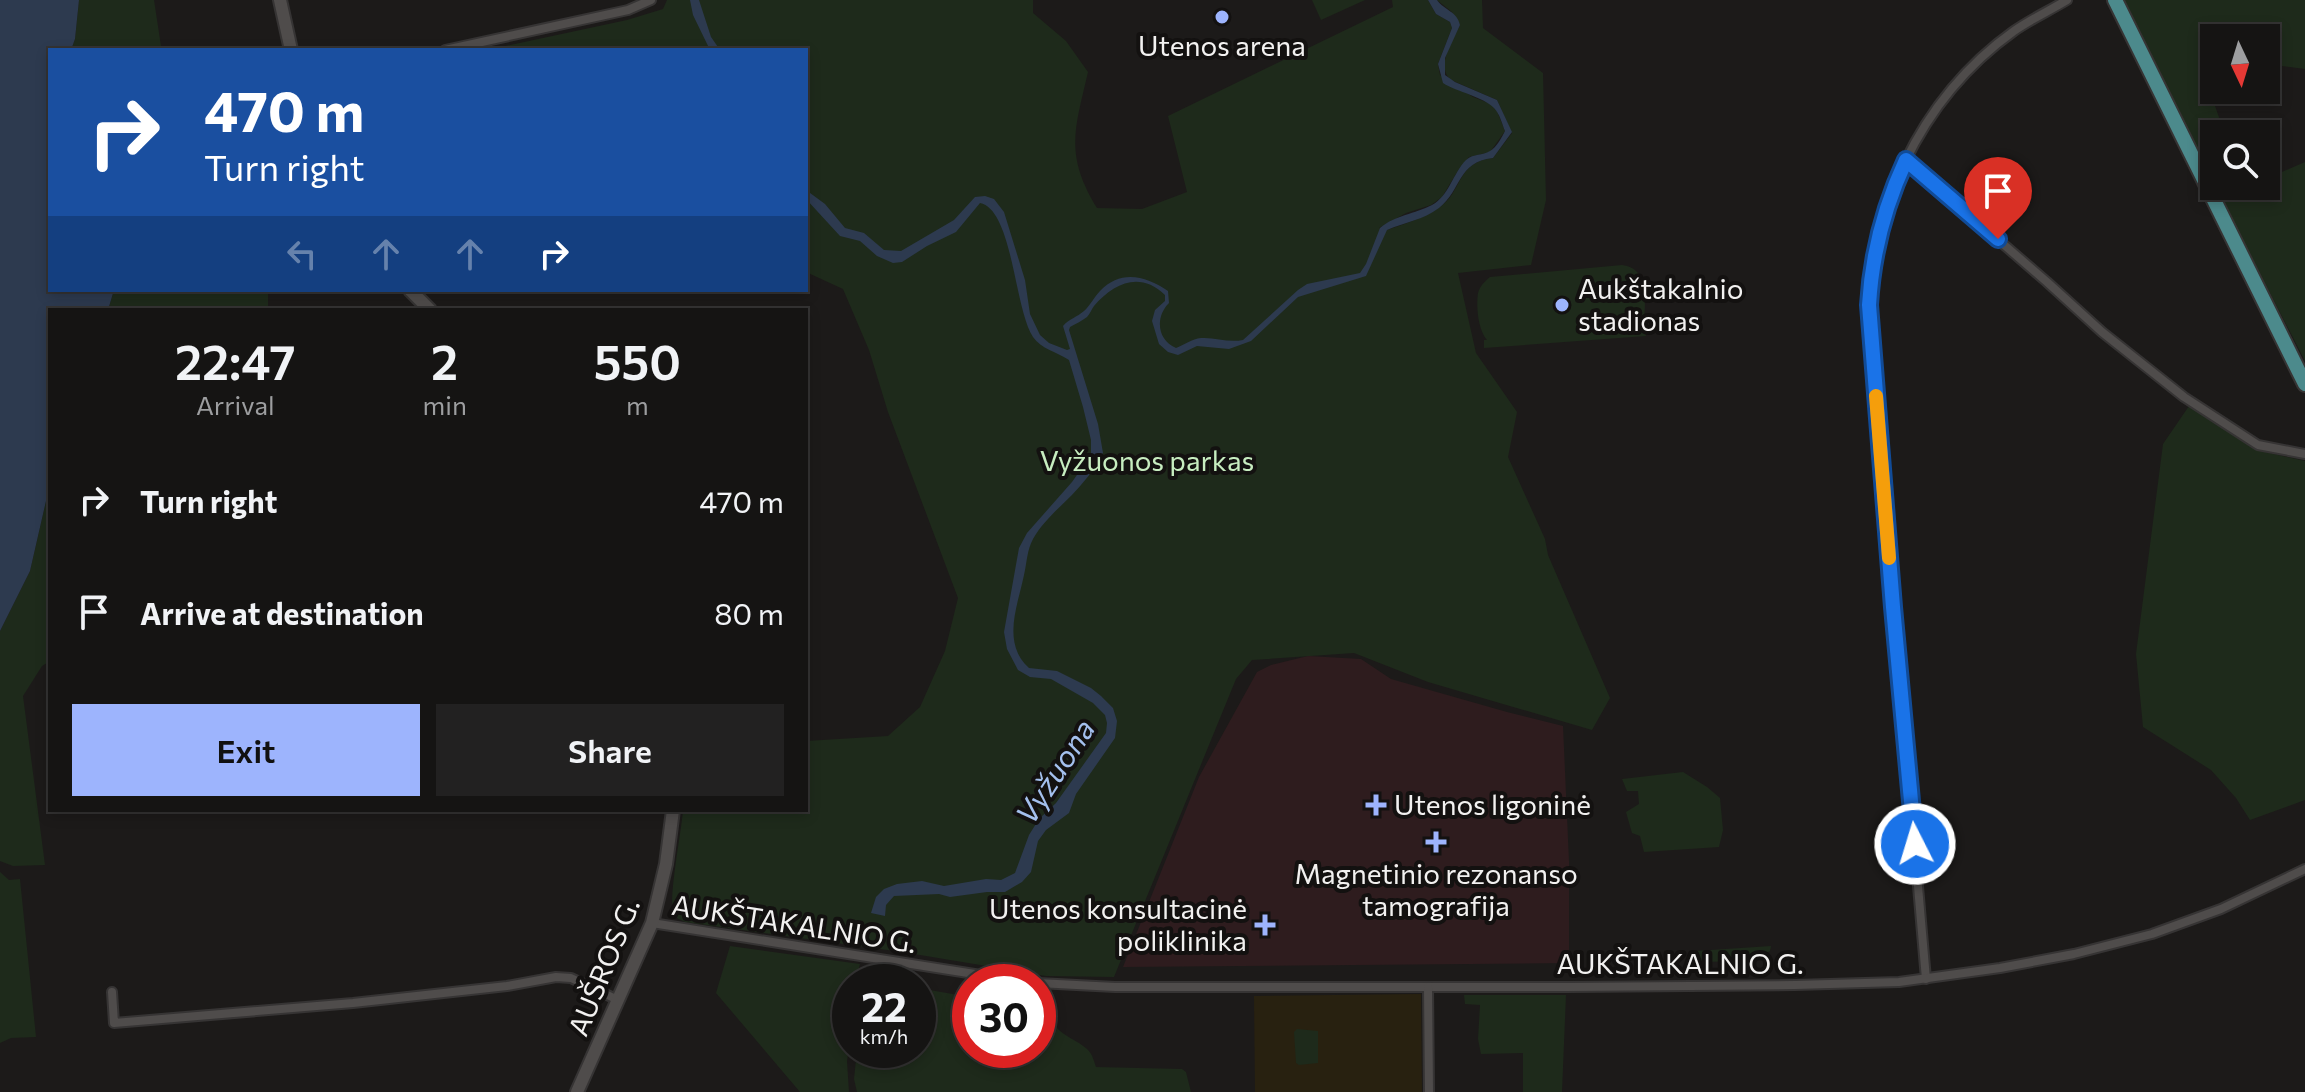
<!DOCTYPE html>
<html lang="en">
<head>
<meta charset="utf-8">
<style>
	:root { --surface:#151413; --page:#222121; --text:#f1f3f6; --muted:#9d9ea0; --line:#343333; --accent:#9db4fd }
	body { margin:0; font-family:Commissioner,sans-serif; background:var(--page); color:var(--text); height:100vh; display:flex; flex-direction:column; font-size:30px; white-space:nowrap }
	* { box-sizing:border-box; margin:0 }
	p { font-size:26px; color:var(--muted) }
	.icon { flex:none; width:44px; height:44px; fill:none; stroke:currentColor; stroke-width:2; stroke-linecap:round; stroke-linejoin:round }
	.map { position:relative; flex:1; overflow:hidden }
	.details { position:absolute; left:48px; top:308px; width:760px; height:504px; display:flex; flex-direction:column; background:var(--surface); border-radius:0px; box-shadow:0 4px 12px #0003,0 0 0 2px var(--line) }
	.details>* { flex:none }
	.hud { position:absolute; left:48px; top:48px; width:760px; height:244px; border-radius:0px; box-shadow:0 4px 12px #0003,0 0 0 2px var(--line); background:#1a4fa0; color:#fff; overflow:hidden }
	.needle { width:52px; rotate:176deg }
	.tools { position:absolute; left:2200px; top:24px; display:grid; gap:16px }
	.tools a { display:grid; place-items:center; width:80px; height:80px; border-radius:0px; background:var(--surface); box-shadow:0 4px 12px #0003,0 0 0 2px var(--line); font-size:40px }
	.speed { position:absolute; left:832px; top:964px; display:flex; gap:16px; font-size:40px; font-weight:700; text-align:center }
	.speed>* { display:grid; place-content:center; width:104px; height:104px; border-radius:50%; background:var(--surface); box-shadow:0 4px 12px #0003,0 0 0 2px var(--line); line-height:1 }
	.speed small { font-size:20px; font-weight:400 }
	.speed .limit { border:12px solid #d22; background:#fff; color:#111 }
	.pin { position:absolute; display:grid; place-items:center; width:68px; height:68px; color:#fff; margin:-82px -34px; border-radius:50% 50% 50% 0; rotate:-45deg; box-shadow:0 0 8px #0007 }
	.pin .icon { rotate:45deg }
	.me { position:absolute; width:88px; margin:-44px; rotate:355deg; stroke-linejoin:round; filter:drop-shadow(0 0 6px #0008) }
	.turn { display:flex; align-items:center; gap:28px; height:168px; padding:0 24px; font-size:36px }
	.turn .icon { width:104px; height:104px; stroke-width:2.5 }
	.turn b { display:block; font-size:56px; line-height:68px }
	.lanes { display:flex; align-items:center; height:76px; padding:0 24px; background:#0003; justify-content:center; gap:40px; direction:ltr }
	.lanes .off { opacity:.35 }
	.eta { display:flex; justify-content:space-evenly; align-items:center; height:136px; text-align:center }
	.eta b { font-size:48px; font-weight:600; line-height:56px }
	.action { display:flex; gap:16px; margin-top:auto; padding:16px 24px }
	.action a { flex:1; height:92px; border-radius:0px; background:var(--accent); color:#111; font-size:32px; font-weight:600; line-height:92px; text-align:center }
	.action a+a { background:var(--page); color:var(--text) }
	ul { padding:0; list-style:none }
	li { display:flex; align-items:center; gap:24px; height:112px; padding:0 24px }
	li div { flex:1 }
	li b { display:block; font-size:30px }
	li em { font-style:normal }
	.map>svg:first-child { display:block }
	.education { fill:#282110 }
	.medical { fill:#2e1c1e }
	.green { fill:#1e2a1b }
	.water { fill:#2d3a4f }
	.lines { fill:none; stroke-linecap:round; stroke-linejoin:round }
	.street-casing { stroke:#363434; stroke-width:12 }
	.secondary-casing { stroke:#363434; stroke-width:16 }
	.primary-casing { stroke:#363434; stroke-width:18 }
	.street { stroke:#4f4c4b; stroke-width:8 }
	.secondary { stroke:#4f4c4b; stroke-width:12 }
	.primary { stroke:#4c8a8c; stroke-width:14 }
	.route-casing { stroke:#114b97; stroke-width:20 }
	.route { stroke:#1a73e8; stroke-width:14 }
	.slow { stroke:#f59e0b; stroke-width:14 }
	.poi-dot { fill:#9db4fd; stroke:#131110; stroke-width:3 }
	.labels { text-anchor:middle; stroke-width:8; stroke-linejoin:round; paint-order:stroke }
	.poi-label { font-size:28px; fill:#f2f1f0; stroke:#131110 }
	.park-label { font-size:28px; fill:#c7edc0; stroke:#131110 }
	.street-label { font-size:28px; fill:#f2f1f0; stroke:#131110 }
	.water-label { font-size:30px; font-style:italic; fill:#a4c0ee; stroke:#131110 }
</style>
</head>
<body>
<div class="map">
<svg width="2305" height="1092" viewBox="0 0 2305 1092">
	<rect width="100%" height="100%" fill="#1c1a19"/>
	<polygon class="education" points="1421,994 1422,1092 1255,1092 1254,996"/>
	<polygon class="medical" points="1308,656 1361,659 1391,679 1507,712 1563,726 1569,861 1569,963 1123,967 1199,777 1257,672 1271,665"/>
	<g class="green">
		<polygon points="79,0 154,0 161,46 166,50 71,50 75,39"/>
		<path d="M667,0H1033V13L1066,41L1088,72C1075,129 1064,154 1097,208L1142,209L1187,192L1168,116L1393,7L1392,0H1428L1436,14L1450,22L1452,28L1438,64L1440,75L1473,97L1491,104L1497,111L1505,131L1490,152L1469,157L1459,169L1442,197L1431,205L1406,213L1379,228L1387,230C1404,224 1424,218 1440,207C1463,191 1456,162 1493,158L1512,133L1497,100L1451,80C1435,66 1453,40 1460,25L1452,12L1437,0H1482L1483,28L1543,73L1546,200L1531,265L1458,273L1476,353L1517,412L1508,457L1545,539L1548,555L1610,698L1592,730L1428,682L1354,653L1252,660L1236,679L1114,977L1046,976L902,952L685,922C681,920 676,918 674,915C667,903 682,829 683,810H806V741L888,736L920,707L945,651L958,598L888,412L869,350L843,289L806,272V50H487L627,20L663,9Z"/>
		<polygon points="1312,0 1365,0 1321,20"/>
		<polygon points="2123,0 2305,0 2305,69 2266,64 2266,38 2214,38 2213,70 2215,106 2225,134 2214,134 2214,184"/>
		<polygon points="2305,162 2305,361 2215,186 2266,186 2266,176 2275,175"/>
		<path d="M1622,265C1629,266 1634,268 1639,274C1646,285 1647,316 1641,327H1645L1646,336L1484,348V340H1487C1478,330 1476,307 1478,293C1480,286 1484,282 1490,277Z"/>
		<polygon points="114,290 268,290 268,310 108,310"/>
		<polygon points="2189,406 2256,450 2305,461 2305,800 2250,820 2236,798 2211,770 2143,727 2136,654 2163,444"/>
		<polygon points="50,439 50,661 42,666 23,696 45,865 13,866 0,861 0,631 30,571 46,501"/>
		<polygon points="1683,772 1707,787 1720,798 1723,830 1719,847 1644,852 1640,836 1632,833 1626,812 1639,804 1638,791 1627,791 1622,779"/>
		<polygon points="0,872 9,880 20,879 36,1037 11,1038 0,1043"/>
		<polygon points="730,946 860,964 855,982 850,982 850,1040 847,1061 849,1092 800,1092 716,993"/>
		<polygon points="1771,946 1770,951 1752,961 1697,962 1695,951"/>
		<path d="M918,988L970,997V1050H1038V1010L1051,1011C1050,1033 1074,1037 1087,1049C1092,1053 1094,1061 1096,1067L1182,1069L1186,1072L1191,1092H857L854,1079L857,1050H918Z"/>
		<polygon points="1464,995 1566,995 1562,1092 1523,1092 1523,1053 1481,1054 1478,1039 1480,1005 1465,1004"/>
		<polygon points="1297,1029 1318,1031 1318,1063 1299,1065 1296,1063 1294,1032"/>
	</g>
	<g class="water">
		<polygon points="0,0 79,0 75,39 71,50 50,50 50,290 114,290 108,310 50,310 50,439 46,501 30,571 0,631"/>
		<polygon points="690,0 699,0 711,37 720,50 710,50 693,15"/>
		<path d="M1428,0H1437C1445,11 1457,11 1460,25L1445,58V75L1455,82L1497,100L1512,132L1493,158C1457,162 1462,190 1439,208C1423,220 1405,222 1387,230L1366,276L1298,297L1251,341L1229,349L1197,346L1178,355L1168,352L1159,344L1152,321L1155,310L1165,301V295C1140,271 1114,283 1094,306C1091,310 1090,314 1087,317C1082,321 1075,324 1070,327L1069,330L1098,424L1103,453C1097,462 1093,471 1086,479C1070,500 1046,516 1033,539C1027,550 1027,562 1024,575C1018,605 1001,643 1029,668L1057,671L1091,688L1101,696L1113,708L1117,721L1115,738L1076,794L1069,813L1046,830L1038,841L1031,872L1022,882L1005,892H987L950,897L939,894L894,896L886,905L885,916L871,913L876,897L884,889L897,884L922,881L944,886L986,879L1001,880L1015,873L1029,835L1039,819L1056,803L1106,733L1107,723L1105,715L1093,703L1051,679L1030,677L1018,670L1007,649L1004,632L1019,548L1027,533L1072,482L1091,455V440L1083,407L1069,360C1057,352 1041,349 1033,337C1014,308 1013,210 980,203L956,232L927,246L902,262L893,263L877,256L860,241L840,236L806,199V190L825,204L845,228L864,233L884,250L901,251L954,220L975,197L985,196L994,199L1004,212L1025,280L1030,314L1040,335L1049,343L1067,350L1070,349L1063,326C1069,319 1077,317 1084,311C1090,306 1094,297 1100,291C1121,269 1146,276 1168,291L1169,303C1155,317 1157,340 1176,348C1184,345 1192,339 1201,338C1215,337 1228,343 1243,340L1298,290L1307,284L1360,273L1366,264L1380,228C1395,215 1415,214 1432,205C1449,196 1453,173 1466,160C1474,153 1482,156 1490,151C1496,148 1502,137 1505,131C1502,124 1500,114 1494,108C1484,97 1457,92 1443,83L1438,64L1452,28L1450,22L1436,14Z"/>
	</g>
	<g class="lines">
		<defs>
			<g id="street">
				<polyline points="445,50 628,10 651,0"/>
				<polyline points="1906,160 2047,282 2102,332 2184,397 2258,445 2305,454"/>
				<polyline points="652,923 1025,982"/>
				<path d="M1926,979L1870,330C1864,216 1920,98 2014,31C2031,19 2049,11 2067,0"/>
				<polyline points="1038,983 1115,987 1569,987 1795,985 1899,982 2000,968 2074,954 2152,934 2221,909 2305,869"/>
				<polyline points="1428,987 1429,1092"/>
				<polyline points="112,992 114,1023 353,1003 507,986 556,977 571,978 618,1000"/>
			</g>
			<g id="secondary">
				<polyline points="280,0 291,50"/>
				<polyline points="410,290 430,310"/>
				<polyline points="577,1092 652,923 666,864 673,810"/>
			</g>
			<polyline id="primary" points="2115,0 2305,384"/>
		</defs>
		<use href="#street" class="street-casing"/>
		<use href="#secondary" class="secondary-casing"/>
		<use href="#primary" class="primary-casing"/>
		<use href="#street" class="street"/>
		<use href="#secondary" class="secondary"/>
		<use href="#primary" class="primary"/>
	</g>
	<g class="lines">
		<defs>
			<path id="route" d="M1915,844L1893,607L1869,305C1872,253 1884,207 1906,160L1998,239"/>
		</defs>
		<use href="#route" class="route-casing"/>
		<use href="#route" class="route"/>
		<polyline class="slow" points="1876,396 1889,558"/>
	</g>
	<g class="poi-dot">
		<circle cx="1222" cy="17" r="8"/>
		<circle cx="1562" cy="305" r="8"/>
		<path d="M1372 793h8v8h8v8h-8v8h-8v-8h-8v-8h8z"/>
		<path d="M1432 830h8v8h8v8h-8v8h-8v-8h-8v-8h8z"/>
		<path d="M1261 913h8v8h8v8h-8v8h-8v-8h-8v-8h8z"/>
	</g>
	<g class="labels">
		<g class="poi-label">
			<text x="1222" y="56">Utenos arena</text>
			<text x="1578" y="299" text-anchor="start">Aukštakalnio<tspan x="1578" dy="32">stadionas</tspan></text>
			<text x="1394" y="815" text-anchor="start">Utenos ligoninė</text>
			<text x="1436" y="884">Magnetinio rezonanso<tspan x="1436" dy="32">tamografija</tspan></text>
			<text x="1247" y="919" text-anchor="end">Utenos konsultacinė<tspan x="1247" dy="32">poliklinika</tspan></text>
		</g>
		<g class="park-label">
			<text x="1147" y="471">Vyžuonos parkas</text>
		</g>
		<g class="street-label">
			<text transform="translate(794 924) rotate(9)" y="10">AUKŠTAKALNIO G.</text>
			<text x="1680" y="974">AUKŠTAKALNIO G.</text>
			<text transform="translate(604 967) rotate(-68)" y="10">AUŠROS G.</text>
		</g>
		<g class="water-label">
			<text transform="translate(1056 772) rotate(-57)" y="10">Vyžuona</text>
		</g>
	</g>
</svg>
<div class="tools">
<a><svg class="needle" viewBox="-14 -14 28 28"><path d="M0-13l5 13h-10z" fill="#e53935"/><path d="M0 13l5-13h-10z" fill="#9d9ea0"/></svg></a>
<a><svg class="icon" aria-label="search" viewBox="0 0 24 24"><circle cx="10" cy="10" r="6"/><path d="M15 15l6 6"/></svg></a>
</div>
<div class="speed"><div>22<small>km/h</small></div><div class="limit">30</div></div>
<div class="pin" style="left:1998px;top:239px;background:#d93025"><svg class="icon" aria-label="arrive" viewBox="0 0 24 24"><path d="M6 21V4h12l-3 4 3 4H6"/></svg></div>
<svg class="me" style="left:1915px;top:844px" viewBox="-20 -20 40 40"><circle r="17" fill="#1a73e8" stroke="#fff" stroke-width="3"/><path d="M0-11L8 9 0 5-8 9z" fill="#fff"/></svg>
<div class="hud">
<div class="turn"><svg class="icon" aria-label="right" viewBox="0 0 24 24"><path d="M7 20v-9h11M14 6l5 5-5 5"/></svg><div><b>470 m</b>Turn right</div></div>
<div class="lanes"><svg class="icon off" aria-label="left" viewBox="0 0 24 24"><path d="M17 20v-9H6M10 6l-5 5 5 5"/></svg><svg class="icon off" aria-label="ahead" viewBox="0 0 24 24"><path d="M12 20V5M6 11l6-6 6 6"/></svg><svg class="icon off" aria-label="ahead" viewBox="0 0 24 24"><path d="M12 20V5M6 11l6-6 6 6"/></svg><svg class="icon" aria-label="right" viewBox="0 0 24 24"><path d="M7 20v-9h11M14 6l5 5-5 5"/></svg></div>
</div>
<section class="details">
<div class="eta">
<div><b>22:47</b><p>Arrival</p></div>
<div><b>2</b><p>min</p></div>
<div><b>550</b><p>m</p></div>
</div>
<ul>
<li><svg class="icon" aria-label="right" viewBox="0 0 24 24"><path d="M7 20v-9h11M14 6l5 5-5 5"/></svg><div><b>Turn right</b></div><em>470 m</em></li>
<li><svg class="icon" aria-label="arrive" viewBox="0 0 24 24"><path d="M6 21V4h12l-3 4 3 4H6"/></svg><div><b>Arrive at destination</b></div><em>80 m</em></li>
</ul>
<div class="action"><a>Exit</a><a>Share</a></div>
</section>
</div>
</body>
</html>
